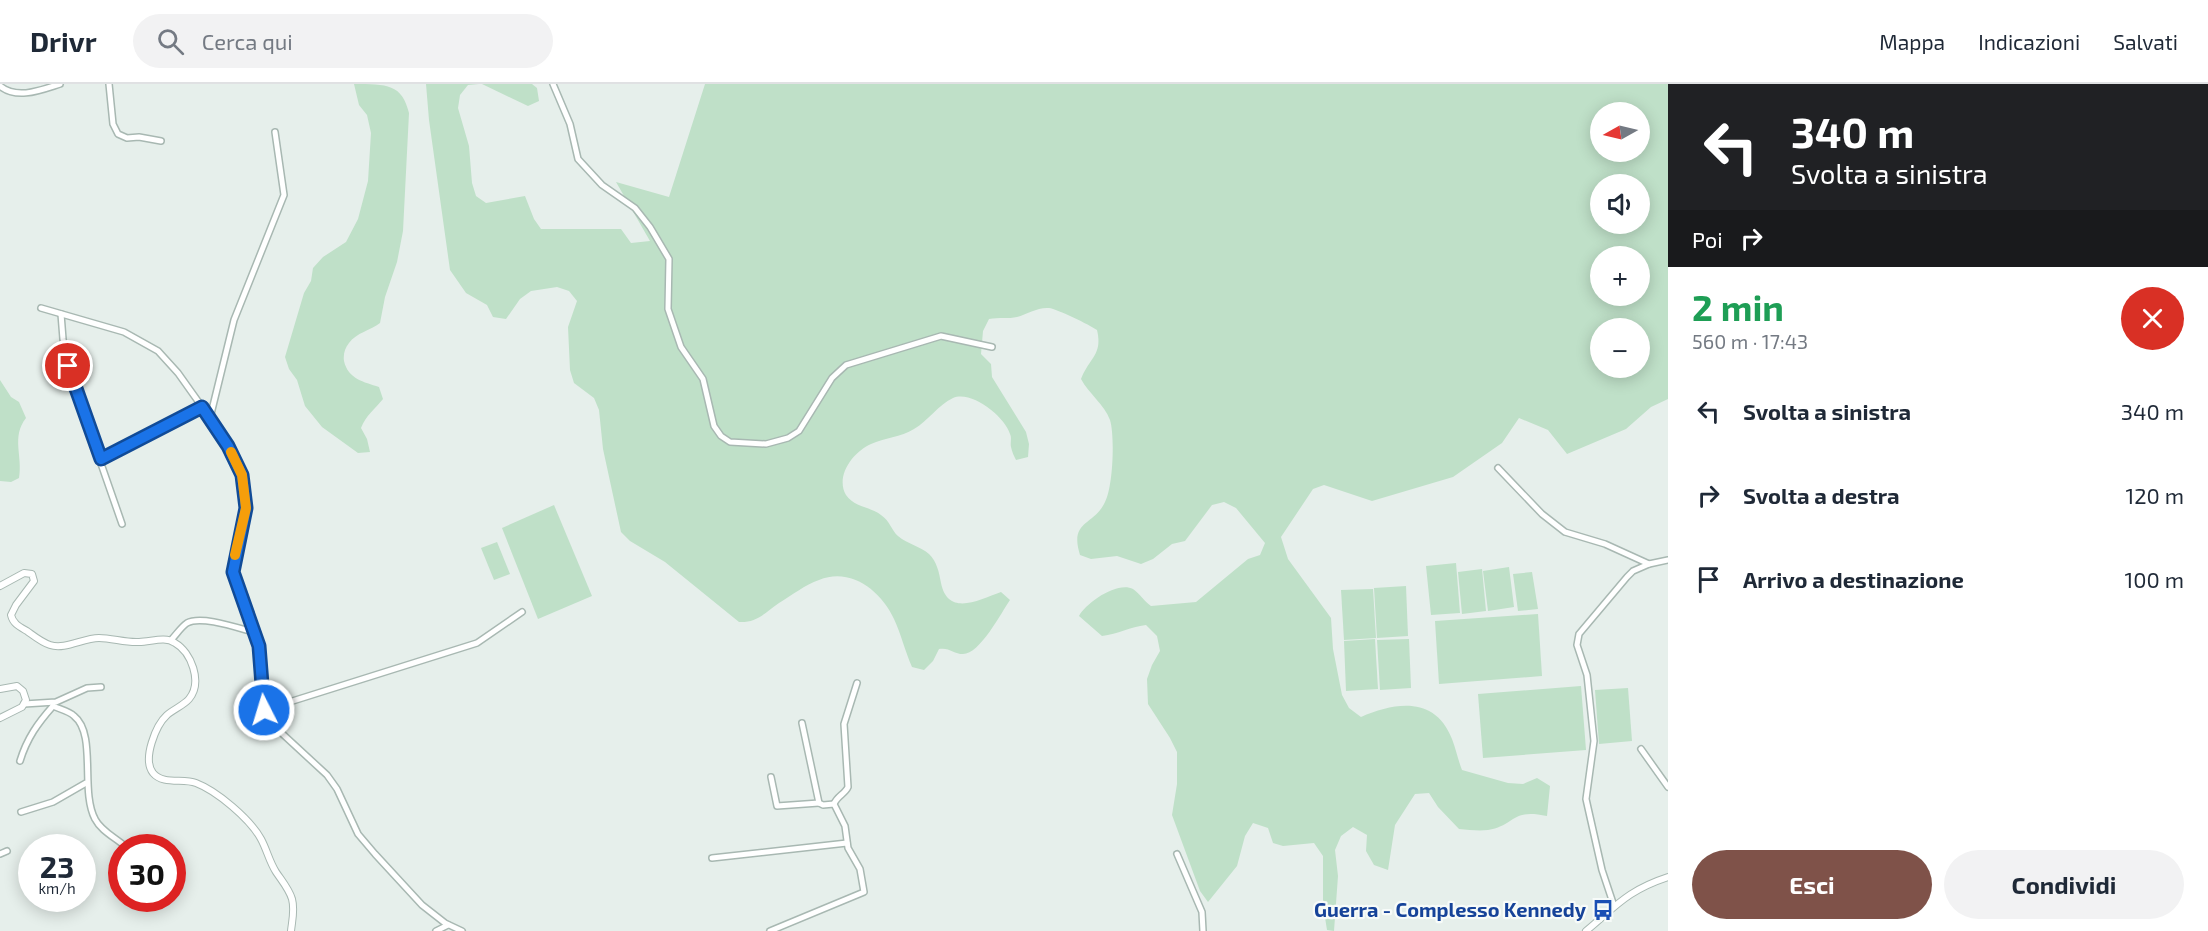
<!DOCTYPE html>
<html lang="it">
<head>
<meta charset="utf-8">
<style>
	:root { --surface:#fff; --page:#f2f2f3; --text:#1f2937; --muted:#747a83; --line:#e0e1e3; --accent:#7f5249 }
	body { margin:0; font-family:"Exo 2",sans-serif; background:var(--page); color:var(--text); height:100vh; display:flex; flex-direction:column; font-size:22px; white-space:nowrap }
	* { box-sizing:border-box; margin:0 }
	p { font-size:20px; color:var(--muted) }
	.icon { flex:none; width:33px; height:33px; fill:none; stroke:currentColor; stroke-width:2; stroke-linecap:round; stroke-linejoin:round }
	.map { position:relative; flex:1; overflow:hidden }
	.panel { display:flex; flex-direction:column; background:var(--surface); width:540px }
	.panel>* { flex:none }
	.banner { background:#202124; color:#fff; overflow:hidden }
	.needle { width:39px; rotate:262deg }
	.tools { position:absolute; left:1590px; top:18px; display:grid; gap:12px }
	.tools a { display:grid; place-items:center; width:60px; height:60px; border-radius:50%; background:var(--surface); box-shadow:0 3px 15px #0003; font-size:30px }
	.speed { position:absolute; left:18px; top:750px; display:flex; gap:12px; font-size:30px; font-weight:700; text-align:center }
	.speed>* { display:grid; place-content:center; width:78px; height:78px; border-radius:50%; background:var(--surface); box-shadow:0 3px 15px #0003; line-height:1 }
	.speed small { font-size:15px; font-weight:400 }
	.speed .limit { border:9px solid #d22; background:#fff; color:#111 }
	.pin { position:absolute; display:grid; place-items:center; width:51px; height:51px; color:#fff; margin:-26px; border:3px solid #fff; border-radius:50%; box-shadow:0 2px 6px #0007 }
	.me { position:absolute; width:66px; margin:-33px; rotate:355deg; stroke-linejoin:round; filter:drop-shadow(0 0 4px #0008) }
	.turn { display:flex; align-items:center; gap:21px; height:126px; padding:0 24px; font-size:27px }
	.turn .icon { width:78px; height:78px; stroke-width:2.5 }
	.turn b { display:block; font-size:42px; line-height:51px }
	.then { display:flex; align-items:center; height:57px; padding:0 24px; background:#0003; gap:12px; font-size:22px }
	.round { display:grid; place-items:center; flex:none; width:63px; height:63px; border-radius:32px; background:var(--page) }
	.head { display:flex; align-items:center; justify-content:space-between; height:102px; padding:0 24px }
	h1 { font-size:36px; font-weight:700; line-height:45px; color:#1e9e55 }
	.button { display:flex; gap:12px; margin-top:auto; padding:12px 24px }
	.button a { flex:1; height:69px; border-radius:36px; background:var(--accent); color:#fff; font-size:24px; font-weight:700; line-height:69px; text-align:center }
	.button a+a { background:var(--page); color:var(--text) }
	ul { padding:0; list-style:none }
	li { display:flex; align-items:center; gap:18px; height:84px; padding:0 24px }
	li div { flex:1 }
	li b { display:block; font-size:22px }
	li em { font-style:normal }
	header { display:flex; align-items:center; gap:36px; box-sizing:border-box; height:84px; padding:0 30px; background:var(--surface); border-bottom:2px solid var(--line) }
	header strong { font-size:28px }
	nav { display:flex; gap:33px; margin-inline-start:auto; font-size:21px }
	.search { width:420px; height:54px; background:var(--page); display:flex; align-items:center; gap:15px; box-sizing:border-box; padding:0 21px; border-radius:33px; color:var(--muted); font-size:22px }
	main { display:flex; flex:1; min-height:0 }
	.map>svg:first-child { display:block }
	.green { fill:#bfe0c8; fill-rule:evenodd }
	.lines { fill:none; stroke-linecap:round; stroke-linejoin:round }
	.minor-casing { stroke:#a8b8b2; stroke-width:8 }
	.tertiary-casing { stroke:#a8b8b2; stroke-width:8 }
	.minor { stroke:#fff; stroke-width:5 }
	.tertiary { stroke:#fff; stroke-width:6 }
	.route-casing { stroke:#114b97; stroke-width:15 }
	.route { stroke:#1a73e8; stroke-width:10 }
	.slow { stroke:#f59e0b; stroke-width:10 }
	.labels { text-anchor:middle; stroke-width:4.5; stroke-linejoin:round; paint-order:stroke }
	.transit-label { font-size:20px; font-weight:bold; fill:#164399; stroke:#f7fbf9; text-anchor:end }
</style>
</head>
<body>
<header>
<strong>Drivr</strong>
<div class="search"><svg class="icon" aria-label="search" viewBox="0 0 24 24"><circle cx="10" cy="10" r="6"/><path d="M15 15l6 6"/></svg>Cerca qui</div>
<nav><a>Mappa</a><a>Indicazioni</a><a>Salvati</a></nav>
</header>
<main>
<div class="map">
<svg width="1668" height="847" viewBox="0 0 1668 847">
	<rect width="100%" height="100%" fill="#e6efeb"/>
	<g class="green">
		<path d="M354,0C387,0 402,0 409,29L403,147L397,178L385,213L380,239C371,246 356,249 349,259C345,264 343,270 344,277C348,295 364,298 379,303L383,315C375,325 366,331 361,344L367,355L370,368L358,369L322,343L305,322L297,296L289,285L285,273L304,209L311,197L313,184L323,173L346,158L358,135L368,97L371,49L367,31L359,21Z"/>
		<path d="M426,0H479L468,1L460,11L458,24L469,62L472,99L476,112L486,119L525,112L534,135L541,145H621L631,159L650,157L616,98L669,113L705,0H1668V315L1651,323L1626,345L1567,370L1548,346L1519,334L1502,359L1453,393L1372,417L1324,401L1313,405L1281,453L1288,475L1331,534L1333,565L1342,611L1349,624L1361,633C1396,618 1435,612 1452,655C1456,665 1458,676 1462,686L1508,699L1523,700L1537,694L1550,702L1547,732C1511,724 1516,741 1488,746C1479,747 1469,746 1459,745L1438,723L1429,709L1415,710L1395,741L1388,786L1374,781L1366,767L1367,751L1353,743L1341,752L1335,766L1338,792L1334,847L1327,846L1323,821V772L1314,759L1283,762L1273,759L1268,744L1253,739L1245,752L1237,782L1208,818L1200,807L1172,731L1177,700V668L1170,654L1148,620L1147,595L1152,581L1160,567L1157,552L1146,541C1130,543 1118,550 1102,552L1079,532C1086,519 1117,497 1133,505C1139,509 1145,518 1151,522L1196,518L1248,475L1260,471L1265,459L1236,424L1224,418L1212,421L1185,457L1172,460L1153,475L1141,480L1117,472L1091,475L1080,471C1069,436 1094,442 1105,418C1113,403 1115,352 1110,336C1104,320 1089,310 1081,295C1089,274 1103,271 1097,246C1090,241 1057,225 1049,224C1038,223 1027,230 1017,233C1009,235 999,233 989,235L983,247L981,270L991,280L992,293L1026,348L1029,360L1028,373L1016,376C1014,372 1012,368 1011,363C1010,359 1012,354 1010,350C1005,333 972,306 953,314C938,321 928,337 914,345C901,353 884,354 871,360C853,368 835,392 846,411C854,423 871,423 881,431C890,437 892,447 898,452C907,460 920,462 929,470C937,478 939,488 941,499C948,533 979,516 1001,508L1010,516C1001,529 980,570 963,570C954,570 949,563 939,565L933,577L924,586L912,583C905,567 901,550 894,535C881,507 851,483 819,496C805,501 792,511 779,519C765,529 756,539 739,538L665,478L630,457L621,448L603,365L599,326L594,314L574,299L570,286L568,243L577,217L569,207L557,203L531,207L520,215L506,235L493,233L487,221L466,209L450,186L429,36ZM1600,28H1640V68H1600ZM1600,100H1640V140H1600ZM1600,172H1640V212H1600ZM1600,244H1640V284H1600Z"/>
		<polygon points="482,0 532,0 537,4 539,17 528,22"/>
		<path d="M0,296L11,313L19,318L26,334C11,353 23,372 19,394L11,398L0,397Z"/>
		<polygon points="554,421 592,512 538,535 502,444"/>
		<polygon points="497,458 510,490 494,496 481,464"/>
		<polygon points="1456,479 1460,529 1431,531 1426,482"/>
		<polygon points="1509,483 1514,523 1488,527 1483,487"/>
		<polygon points="1482,485 1486,527 1462,530 1458,488"/>
		<polygon points="1532,488 1538,525 1518,527 1513,490"/>
		<polygon points="1406,502 1408,552 1377,554 1374,504"/>
		<polygon points="1373,505 1376,554 1344,556 1341,506"/>
		<polygon points="1538,530 1542,592 1439,600 1435,537"/>
		<polygon points="1375,555 1378,605 1346,607 1344,557"/>
		<polygon points="1409,555 1411,604 1380,606 1377,556"/>
		<polygon points="1581,602 1586,666 1483,674 1478,610"/>
		<polygon points="1628,604 1632,657 1599,660 1595,606"/>
	</g>
	<g class="lines">
		<defs>
			<g id="minor">
				<polyline points="109,0 113,40 118,50 127,54 139,53 161,57"/>
				<polyline points="553,0 570,40 578,75 602,101 635,124 650,143 669,175 668,225 681,263 703,295 714,342 721,352 730,358 766,360 788,354 799,347 832,294 846,281 941,252 992,263"/>
				<path d="M0,2C17,16 41,6 60,0"/>
				<polyline points="41,224 124,248 158,267 178,289 210,334 228,362 242,391 246,424 233,488 259,562 264,626 275,643 327,691 337,705 358,750 375,770 422,821 445,839 462,847"/>
				<polyline points="61,230 63,255 67,282 122,440"/>
				<polyline points="210,334 234,236 284,111 275,48"/>
				<polyline points="101,375 202,323"/>
				<polyline points="1498,384 1542,430 1565,448 1605,460 1649,480 1668,476"/>
				<path d="M171,556C176,551 181,543 187,539C201,531 238,544 253,548"/>
				<polyline points="24,620 56,618 87,604 101,603"/>
				<path d="M53,622C59,625 69,627 74,632C97,650 80,707 95,735C101,747 116,754 126,763"/>
				<polyline points="264,626 477,559 522,528"/>
				<polyline points="802,639 819,719 823,721 834,720"/>
				<polyline points="1641,665 1668,703"/>
				<path d="M20,677C27,654 38,639 53,622"/>
				<polyline points="771,693 777,722 819,719"/>
				<polyline points="21,728 53,718 86,699"/>
				<polyline points="0,770 7,767"/>
				<polyline points="1177,770 1202,828 1203,847"/>
				<polyline points="712,774 847,759"/>
				<polyline points="1614,822 1602,786 1586,715 1594,657 1587,591 1577,561 1579,550 1627,493 1633,487 1649,480"/>
				<polyline points="436,847 448,841"/>
				<path d="M770,847L864,808L860,785L848,764L845,742L834,720C837,712 845,710 848,703L844,640L857,599"/>
			</g>
			<g id="tertiary">
				<path d="M0,502L24,489L32,490L34,497L16,521L11,531C13,540 20,543 27,547C34,552 41,558 50,561C65,566 83,554 99,554C112,554 126,559 139,558C151,558 165,552 175,559C191,568 203,598 189,615C184,621 174,625 167,631C156,641 142,675 153,689C163,701 183,694 196,699C217,707 250,735 261,755C267,766 269,777 276,788C282,797 289,805 292,815C295,826 292,837 291,847"/>
				<polyline points="0,605 17,602 23,607 26,616 22,623 0,634"/>
				<path d="M1586,847C1616,822 1628,806 1668,793"/>
			</g>
		</defs>
		<use href="#minor" class="minor-casing"/>
		<use href="#tertiary" class="tertiary-casing"/>
		<use href="#minor" class="minor"/>
		<use href="#tertiary" class="tertiary"/>
	</g>
	<g class="lines">
		<defs>
			<polyline id="route" points="68,282 101,375 202,323 228,362 242,391 246,424 233,488 259,562 264,626"/>
		</defs>
		<use href="#route" class="route-casing"/>
		<use href="#route" class="route"/>
		<polyline class="slow" points="231,368 242,391 246,424 235,471"/>
	</g>
	<defs>
		<symbol id="bus-bare" viewBox="-9 -9 18 18"><path d="M-5-6H5V4H4V6H2V4H-2V6H-4V4H-5ZM-3.5-4V0h7V-4ZM-3.5 1.2v1.5H-2V1.2ZM2 1.2v1.5H3.5V1.2Z" fill="#1a4fb4" stroke="#f7fbf9" stroke-width="2.5" paint-order="stroke"/></symbol>
	</defs>
	<g fill-rule="evenodd">
		<use href="#bus-bare" x="1588" y="811" width="30" height="30"/>
	</g>
	<g class="labels">
		<g class="transit-label">
			<text x="1586" y="833">Guerra - Complesso Kennedy</text>
		</g>
	</g>
</svg>
<div class="tools">
<a><svg class="needle" viewBox="-14 -14 28 28"><path d="M0-13l5 13h-10z" fill="#e53935"/><path d="M0 13l5-13h-10z" fill="#747a83"/></svg></a>
<a><svg class="icon" aria-label="sound" viewBox="0 0 24 24"><path d="M4 9h4l5-4v14l-5-4H4zM17 9q2 3 0 6"/></svg></a>
<a>+</a>
<a>−</a>
</div>
<div class="speed"><div>23<small>km/h</small></div><div class="limit">30</div></div>
<div class="pin" style="left:68px;top:282px;background:#d93025"><svg class="icon" aria-label="arrive" viewBox="0 0 24 24"><path d="M6 21V4h12l-3 4 3 4H6"/></svg></div>
<svg class="me" style="left:264px;top:626px" viewBox="-20 -20 40 40"><circle r="17" fill="#1a73e8" stroke="#fff" stroke-width="3"/><path d="M0-11L8 9 0 5-8 9z" fill="#fff"/></svg>
</div>
<section class="panel">
<div class="banner">
<div class="turn"><svg class="icon" aria-label="left" viewBox="0 0 24 24"><path d="M17 20v-9H6M10 6l-5 5 5 5"/></svg><div><b>340 m</b>Svolta a sinistra</div></div>
<div class="then">Poi<svg class="icon" aria-label="right" viewBox="0 0 24 24"><path d="M7 20v-9h11M14 6l5 5-5 5"/></svg></div>
</div>
<div class="head"><div><h1>2 min</h1><p>560 m · 17:43</p></div><a class="round" style="background:#d93025;color:#fff"><svg class="icon" aria-label="close" viewBox="0 0 24 24"><path d="M6 6l12 12M18 6L6 18"/></svg></a></div>
<ul>
<li><svg class="icon" aria-label="left" viewBox="0 0 24 24"><path d="M17 20v-9H6M10 6l-5 5 5 5"/></svg><div><b>Svolta a sinistra</b></div><em>340 m</em></li>
<li><svg class="icon" aria-label="right" viewBox="0 0 24 24"><path d="M7 20v-9h11M14 6l5 5-5 5"/></svg><div><b>Svolta a destra</b></div><em>120 m</em></li>
<li><svg class="icon" aria-label="arrive" viewBox="0 0 24 24"><path d="M6 21V4h12l-3 4 3 4H6"/></svg><div><b>Arrivo a destinazione</b></div><em>100 m</em></li>
</ul>
<div class="button"><a>Esci</a><a>Condividi</a></div>
</section>
</main>
</body>
</html>
